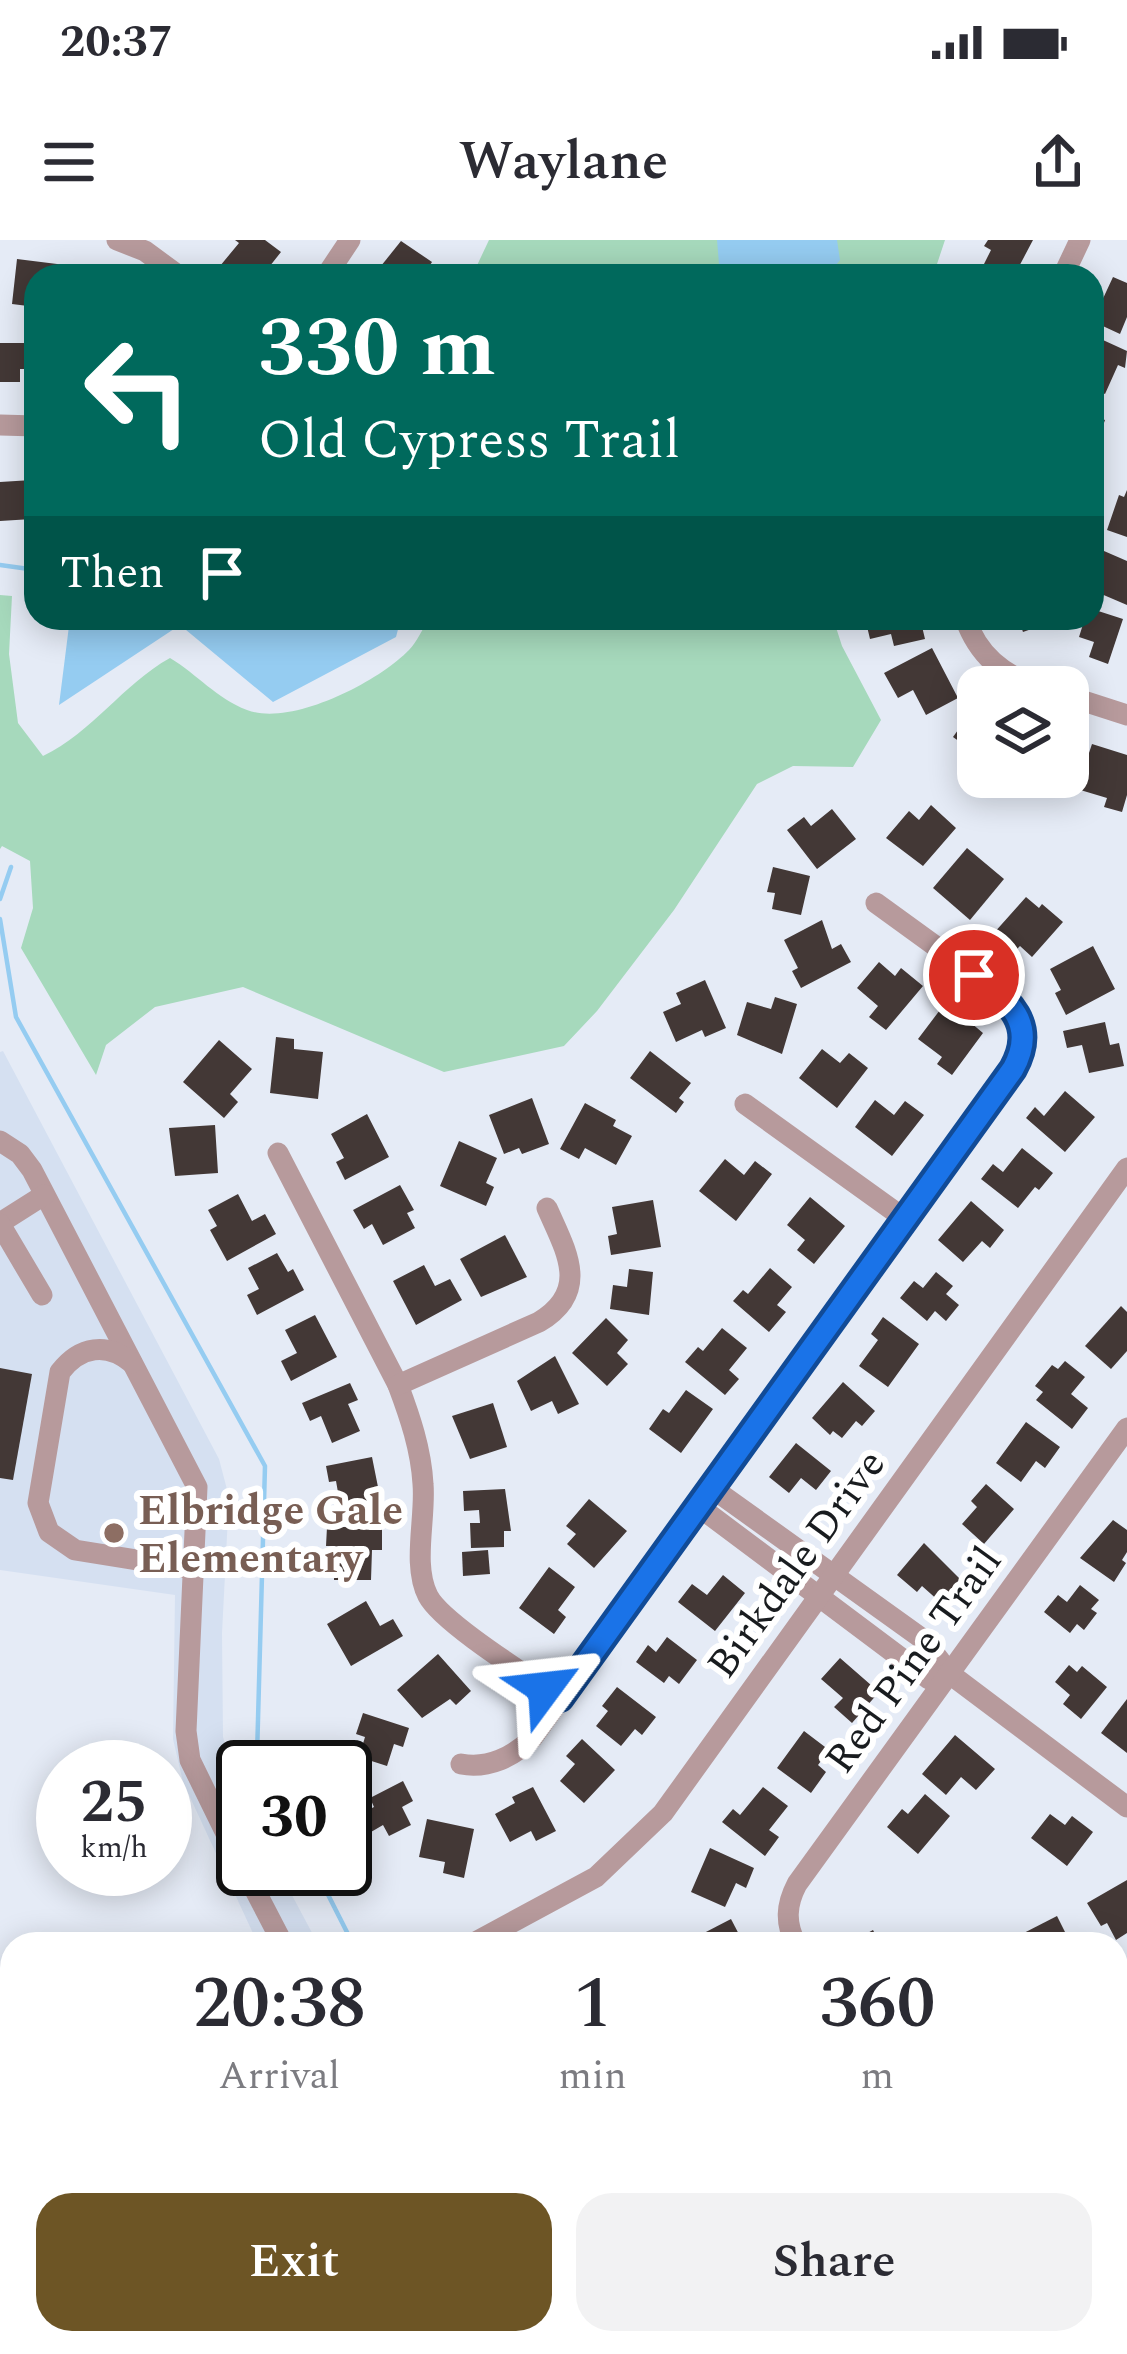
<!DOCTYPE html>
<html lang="en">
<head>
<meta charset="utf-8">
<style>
	:root { --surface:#fff; --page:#f2f2f3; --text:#2b2b33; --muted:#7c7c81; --accent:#6d5525 }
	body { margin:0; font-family:Spectral,serif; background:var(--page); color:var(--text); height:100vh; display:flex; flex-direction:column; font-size:45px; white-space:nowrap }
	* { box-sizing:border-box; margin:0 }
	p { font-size:39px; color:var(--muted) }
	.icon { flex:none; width:66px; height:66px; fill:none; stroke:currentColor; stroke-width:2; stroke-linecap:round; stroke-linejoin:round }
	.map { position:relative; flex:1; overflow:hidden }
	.sheet { position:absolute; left:0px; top:1692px; width:1128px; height:423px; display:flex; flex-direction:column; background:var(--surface); border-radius:36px 36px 0 0; box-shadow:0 6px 30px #0003 }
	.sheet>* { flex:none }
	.hud { position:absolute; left:24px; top:24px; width:1080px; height:366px; border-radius:36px; box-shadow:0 6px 30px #0003; background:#00695c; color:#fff; overflow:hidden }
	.controls { position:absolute; left:957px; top:426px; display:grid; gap:24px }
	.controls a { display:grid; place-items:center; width:132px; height:132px; border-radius:24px; background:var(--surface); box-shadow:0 6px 30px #0003; font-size:60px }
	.speed { position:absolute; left:36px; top:1500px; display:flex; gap:24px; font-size:60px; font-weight:700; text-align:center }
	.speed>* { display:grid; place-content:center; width:156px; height:156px; border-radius:50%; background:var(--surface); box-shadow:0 6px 30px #0003; line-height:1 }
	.speed small { font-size:30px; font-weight:400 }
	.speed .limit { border:6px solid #111; border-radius:18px; background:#fff; color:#111 }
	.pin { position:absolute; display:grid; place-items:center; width:102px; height:102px; color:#fff; margin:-51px; border:6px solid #fff; border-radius:50%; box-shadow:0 3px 12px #0007 }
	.me { position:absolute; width:132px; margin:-66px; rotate:60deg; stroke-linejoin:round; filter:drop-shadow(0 0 9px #0008) }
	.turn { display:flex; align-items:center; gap:42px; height:252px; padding:0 36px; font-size:54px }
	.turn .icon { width:156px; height:156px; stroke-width:2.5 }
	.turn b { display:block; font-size:84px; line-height:102px }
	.then { display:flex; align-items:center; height:114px; padding:0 36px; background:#0003; gap:24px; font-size:45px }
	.eta { display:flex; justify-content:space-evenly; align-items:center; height:204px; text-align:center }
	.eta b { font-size:72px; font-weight:600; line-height:84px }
	.action { display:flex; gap:24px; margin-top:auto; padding:24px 36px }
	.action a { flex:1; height:138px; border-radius:36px; background:var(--accent); color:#fff; font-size:48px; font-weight:600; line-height:138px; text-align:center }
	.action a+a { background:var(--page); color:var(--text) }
	.status { display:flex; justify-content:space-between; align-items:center; height:84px; padding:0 60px; background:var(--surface); direction:ltr }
	.status svg { height:33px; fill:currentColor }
	header { display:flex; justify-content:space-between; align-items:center; height:156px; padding:0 36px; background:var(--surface); font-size:54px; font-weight:600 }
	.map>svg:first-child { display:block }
	.built { fill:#d5e0f1 }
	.green { fill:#a6d9bc }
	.water { fill:#95ccf1 }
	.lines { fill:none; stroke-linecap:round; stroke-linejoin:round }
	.stream { stroke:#95ccf1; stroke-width:4.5 }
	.building { fill:#433836 }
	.minor { stroke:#b79a9c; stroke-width:21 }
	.route-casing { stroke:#114b97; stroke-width:30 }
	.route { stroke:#1a73e8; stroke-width:21 }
	.education-dot { fill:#8d6e63; stroke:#fff; stroke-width:4.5 }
	.labels { text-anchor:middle; stroke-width:12; stroke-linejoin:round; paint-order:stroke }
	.education-label { font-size:42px; font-weight:bold; fill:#785e54; stroke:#fff; text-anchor:start }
	.street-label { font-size:42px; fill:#191c1f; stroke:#fff }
</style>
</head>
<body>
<div class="status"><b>20:37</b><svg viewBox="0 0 49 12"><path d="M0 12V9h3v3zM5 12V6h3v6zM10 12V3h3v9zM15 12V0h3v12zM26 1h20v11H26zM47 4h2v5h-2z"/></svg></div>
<header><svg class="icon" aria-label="menu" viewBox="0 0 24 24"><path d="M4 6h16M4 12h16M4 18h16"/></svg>Waylane<svg class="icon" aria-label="share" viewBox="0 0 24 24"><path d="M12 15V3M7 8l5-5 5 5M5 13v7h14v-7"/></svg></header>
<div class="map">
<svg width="1127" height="2114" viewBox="0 0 1127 2114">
	<rect width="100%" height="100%" fill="#e5ebf6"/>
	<polygon class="built" points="3,811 219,1219 229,1257 222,1393 223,1497 243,1563 243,1629 278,1629 318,1704 258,1704 183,1542 173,1499 175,1355 0,1330 0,812"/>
	<g class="green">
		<polygon points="489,0 945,0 933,36 472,36"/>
		<path d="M0,355L12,356L9,414L18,483L43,516C93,492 123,444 170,418C198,435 216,458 247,470C291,487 378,442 409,410C417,402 423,388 429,378H833L842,406L881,480L853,527L793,526L757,544L674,670L597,771L564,806L444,832L243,747L155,767L106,805L96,835L21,708L33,668L30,621L2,606L0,609Z"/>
	</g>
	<g class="water">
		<polygon points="717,0 837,0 840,20 827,36 720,36"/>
		<polygon points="70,378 401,378 396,397 273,462 180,385 59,465"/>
	</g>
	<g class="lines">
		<g class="stream">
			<polyline points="0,325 36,330"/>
			<polyline points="0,659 11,627"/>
			<polyline points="0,679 16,777 265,1226 257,1516 262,1527"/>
			<polyline points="315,1629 353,1704"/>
			<polyline points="560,2103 565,2114"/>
		</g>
	</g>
	<g class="building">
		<polygon points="235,0 265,0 281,12 262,36 232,36 220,26 239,3"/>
		<polygon points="988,0 1033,0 1014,36 989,36 980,32 991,10 984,6"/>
		<polygon points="401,1 432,22 423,36 373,36"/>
		<polygon points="17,19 65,25 64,36 36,36 36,67 12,64"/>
		<polygon points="1113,37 1127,43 1127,77 1120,94 1092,81 1096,63 1100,65"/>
		<polygon points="1092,95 1127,111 1125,128 1118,125 1105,154 1092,148"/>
		<polygon points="0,103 36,103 36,129 20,129 20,142 0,142"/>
		<polygon points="1092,163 1101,167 1098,177 1105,180 1097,203 1092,201"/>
		<polygon points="31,228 36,228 36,288 33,288 32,279 0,281 0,242 32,240"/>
		<polygon points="1127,250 1127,297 1107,290 1119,255 1124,257"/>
		<polygon points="1104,311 1127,321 1127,365 1092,350 1092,340"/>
		<polygon points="1092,369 1123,379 1108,424 1089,417 1094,402 1079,397 1085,378 1092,378"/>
		<polygon points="865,378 920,378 925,399 894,406 891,394 870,399"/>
		<polygon points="1018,378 1037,378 1040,386 1023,392"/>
		<polygon points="932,408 958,458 926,475 913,450 898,458 884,433"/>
		<polygon points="978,462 978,515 953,497"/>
		<polygon points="1068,498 1080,501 1069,537 1068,536"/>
		<polygon points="1092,504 1127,515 1127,555 1122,572 1104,567 1107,558 1077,549"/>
		<polygon points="1045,537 1069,537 1065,550 1043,543"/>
		<polygon points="931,565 956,588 923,626 886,598 909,571 919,580"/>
		<polygon points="832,569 856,599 817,629 787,590 804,577 811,586"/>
		<polygon points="967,608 1004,639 970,680 933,648"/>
		<polygon points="773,627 810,636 801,675 772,669 775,653 767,652"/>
		<polygon points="1026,657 1039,668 1042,664 1063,682 1032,717 1020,706 1014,712 993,694"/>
		<polygon points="822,680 832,709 841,704 851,722 801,748 792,731 798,728 784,700"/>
		<polygon points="1093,706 1115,749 1066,775 1055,753 1061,750 1050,729"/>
		<polygon points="879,722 895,736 901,728 923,746 886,790 869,777 878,766 857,748"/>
		<polygon points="705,740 726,788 705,797 702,790 676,802 663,772 681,764 676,753"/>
		<polygon points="775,757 797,764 782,814 737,795 747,762 771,769"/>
		<polygon points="946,762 983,793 952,835 937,824 942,817 918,799"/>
		<polygon points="1105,782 1110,805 1119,803 1124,826 1089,833 1082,805 1067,808 1063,791"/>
		<polygon points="276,797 294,799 294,809 323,812 318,859 270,853"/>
		<polygon points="219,800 252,829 230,854 238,862 224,878 183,842"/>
		<polygon points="822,809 840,823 849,813 868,828 837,868 799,838"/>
		<polygon points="650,811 691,843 679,858 684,862 676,873 630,838"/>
		<polygon points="1065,851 1095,877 1065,912 1026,878 1035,867 1044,876"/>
		<polygon points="532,858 549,904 522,914 519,908 504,914 489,875"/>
		<polygon points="875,860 894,875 905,861 924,875 892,916 855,887"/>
		<polygon points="585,863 616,880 613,886 632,896 616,925 585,908 579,919 560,909"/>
		<polygon points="367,874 389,917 345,940 336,922 344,918 331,894"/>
		<polygon points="215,885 218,933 175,936 169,888"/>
		<polygon points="459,901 497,918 486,943 494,947 486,966 440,946"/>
		<polygon points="1022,908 1053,933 1039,950 1035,947 1018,968 981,939 993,924 1003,932"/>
		<polygon points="725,919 744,935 755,921 772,934 736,981 699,951"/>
		<polygon points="400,945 414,970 407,973 415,988 383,1005 372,984 364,989 353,970"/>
		<polygon points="238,954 252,981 265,974 276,994 227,1021 210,990 217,986 208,970"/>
		<polygon points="810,957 845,986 814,1024 797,1010 805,1000 787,985"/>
		<polygon points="653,960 661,1007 611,1015 608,996 617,994 612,967"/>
		<polygon points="971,961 1004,990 990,1008 982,1001 963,1022 938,1000"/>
		<polygon points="505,995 527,1037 481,1057 460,1019"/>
		<polygon points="277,1013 288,1032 293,1029 304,1050 257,1075 247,1055 259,1049 248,1028"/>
		<polygon points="424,1025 435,1046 450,1039 462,1060 416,1085 393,1041"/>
		<polygon points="770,1028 792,1047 777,1065 786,1072 769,1092 733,1061 743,1050 748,1054"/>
		<polygon points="629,1029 653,1032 649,1075 610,1069 613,1045 627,1047"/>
		<polygon points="936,1032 953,1046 946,1054 959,1065 946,1081 935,1071 927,1081 900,1058 914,1041 923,1048"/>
		<polygon points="1121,1066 1127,1072 1127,1111 1111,1129 1085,1106"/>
		<polygon points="315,1075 337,1117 291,1141 281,1121 297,1113 285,1090"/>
		<polygon points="883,1077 919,1104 888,1147 859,1126 878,1100 871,1094"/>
		<polygon points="606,1078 628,1100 617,1113 628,1124 607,1146 572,1113"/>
		<polygon points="722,1088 747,1108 729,1130 739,1139 725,1155 685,1122 698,1107 703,1111"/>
		<polygon points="555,1116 579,1164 558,1174 552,1161 531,1171 517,1141"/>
		<polygon points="1065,1121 1085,1137 1071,1154 1088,1168 1072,1189 1036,1160 1043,1152 1035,1146 1052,1125 1058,1129"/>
		<polygon points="0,1128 32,1134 13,1240 0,1238"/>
		<polygon points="843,1142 875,1171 862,1186 856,1181 842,1198 833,1191 830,1195 812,1178"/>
		<polygon points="350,1143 358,1160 348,1164 360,1191 332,1203 321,1176 310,1181 302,1163"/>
		<polygon points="686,1150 713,1169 681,1213 649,1189 663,1169 669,1173"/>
		<polygon points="493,1163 507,1207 470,1219 452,1176"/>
		<polygon points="1026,1182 1060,1207 1045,1228 1036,1221 1021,1242 996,1223"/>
		<polygon points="796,1203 831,1231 816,1250 801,1238 789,1253 769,1237"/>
		<polygon points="372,1217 382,1267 342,1275 336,1241 329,1242 326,1226"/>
		<polygon points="986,1244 1014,1269 984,1304 962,1284 977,1267 971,1261"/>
		<polygon points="505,1249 511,1291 504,1291 504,1307 471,1308 470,1283 480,1283 479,1270 464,1271 463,1251"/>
		<polygon points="589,1259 627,1291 594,1328 567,1304 576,1294 566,1286"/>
		<polygon points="1113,1280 1127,1290 1127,1312 1122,1320 1126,1323 1114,1342 1080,1318"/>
		<polygon points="327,1287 382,1287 382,1310 372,1310 371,1340 334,1340 335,1306 326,1306"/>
		<polygon points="924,1303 960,1339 940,1362 922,1346 917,1352 897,1335"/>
		<polygon points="488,1310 490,1334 463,1336 462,1312"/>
		<polygon points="549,1327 575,1347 558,1370 566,1377 554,1394 519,1368"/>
		<polygon points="723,1335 745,1353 715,1391 678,1362 692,1344 707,1355"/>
		<polygon points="1080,1345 1099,1360 1091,1369 1097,1373 1084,1390 1077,1384 1070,1393 1044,1372 1058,1355 1067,1362"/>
		<polygon points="366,1361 380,1386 393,1379 403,1396 351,1426 327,1384"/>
		<polygon points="667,1397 697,1420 679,1444 669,1436 664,1443 636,1422 648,1405 656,1412"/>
		<polygon points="438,1414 471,1451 456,1465 450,1459 422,1478 397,1450"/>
		<polygon points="840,1418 879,1452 852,1483 834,1467 843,1458 821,1439"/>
		<polygon points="1069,1425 1077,1432 1082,1426 1107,1447 1081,1479 1063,1464 1070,1455 1055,1442"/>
		<polygon points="617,1447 656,1477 642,1495 635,1489 621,1506 596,1486 608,1471 602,1466"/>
		<polygon points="1127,1459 1127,1513 1101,1493"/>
		<polygon points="363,1473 409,1488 403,1507 394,1504 387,1526 359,1517 365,1497 356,1494"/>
		<polygon points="804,1491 829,1510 818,1525 826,1532 811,1553 777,1528"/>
		<polygon points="955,1495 995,1529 976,1550 961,1537 946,1555 922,1534"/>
		<polygon points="582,1499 615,1530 584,1563 560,1541 575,1524 566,1516"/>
		<polygon points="403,1541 413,1561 402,1567 411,1585 389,1596 383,1585 371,1592 362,1573 374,1567 370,1558"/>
		<polygon points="533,1547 556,1591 536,1601 531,1591 510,1602 495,1574 515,1563 512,1557"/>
		<polygon points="763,1547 788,1566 769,1590 779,1597 765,1616 722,1582 733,1569 740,1575"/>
		<polygon points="925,1554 950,1576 918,1614 887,1587 902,1569 908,1574"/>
		<polygon points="1050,1574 1065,1585 1072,1576 1093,1592 1067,1626 1031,1598"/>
		<polygon points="427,1579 474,1589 464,1638 443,1633 445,1622 419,1617"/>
		<polygon points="710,1608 754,1628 746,1648 736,1643 725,1667 691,1652"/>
		<polygon points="1127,1640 1127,1693 1116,1700 1107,1683 1101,1686 1087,1663"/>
		<polygon points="1057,1676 1071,1704 1017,1704 1014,1698"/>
		<polygon points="731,1679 744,1704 707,1704 702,1694"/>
		<polygon points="873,1690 880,1704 848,1704"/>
		<polygon points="1116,1803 1127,1824 1127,1848 1116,1854"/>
		<polygon points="0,2022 12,2045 12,2051 0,2057"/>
		<polygon points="135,2103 162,2103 164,2106 141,2114"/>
		<polygon points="287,2103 346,2103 325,2114 293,2114"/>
	</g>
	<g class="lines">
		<g class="minor">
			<polyline points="117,0 145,11 179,36"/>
			<polyline points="326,36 350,0"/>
			<polyline points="1063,36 1080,0"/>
			<polyline points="0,185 36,186"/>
			<path d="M965,378C978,415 1002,435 1039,447"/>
			<polyline points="1068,456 1127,475"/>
			<polyline points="745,864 905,979"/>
			<polyline points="0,901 20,914 32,930 197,1247 186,1491 190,1520 243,1628"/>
			<path d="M278,913L398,1145C410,1177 421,1209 423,1244C426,1278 412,1325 428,1356C442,1383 531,1438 560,1458"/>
			<polyline points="0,983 44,955"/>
			<polyline points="0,984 42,1055"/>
			<path d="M132,1123C107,1102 80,1106 60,1132L38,1263L49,1292L75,1310L193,1329"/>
			<path d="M398,1145L539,1082C591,1051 566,1011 547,968"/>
			<polyline points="712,1248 924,1400 950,1434 1127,1567"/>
			<polyline points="698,1266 929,1439 950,1434"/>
			<path d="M461,1524C488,1529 514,1517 533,1497L1020,817L1023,792L1007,758L876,663"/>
			<polyline points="244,1629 283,1704"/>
			<polyline points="472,1704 596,1637 663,1573 1127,928"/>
			<path d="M796,1704C785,1683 786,1665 797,1644L1127,1188"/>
			<polyline points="1116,1750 1127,1745"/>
			<polyline points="0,1945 12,1939"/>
			<polyline points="0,2108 12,2102"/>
			<polyline points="392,2114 392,2103"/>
		</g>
	</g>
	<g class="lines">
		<defs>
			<path id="route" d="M545,1448L560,1458L1013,829C1038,784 1009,760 974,735"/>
		</defs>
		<use href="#route" class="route-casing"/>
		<use href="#route" class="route"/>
	</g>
	<circle class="education-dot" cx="114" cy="1293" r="12"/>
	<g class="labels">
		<g class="education-label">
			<text x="138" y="1284">Elbridge Gale<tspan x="138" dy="48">Elementary</tspan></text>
		</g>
		<g class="street-label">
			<text transform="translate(795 1323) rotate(-54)" y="15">Birkdale Drive</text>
			<text transform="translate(912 1419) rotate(-54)" y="15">Red Pine Trail</text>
		</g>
	</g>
</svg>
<div class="controls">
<a><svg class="icon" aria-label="layers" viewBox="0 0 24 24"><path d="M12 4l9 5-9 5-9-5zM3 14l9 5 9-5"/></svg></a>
</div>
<div class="speed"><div>25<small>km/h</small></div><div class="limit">30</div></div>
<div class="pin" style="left:974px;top:735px;background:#d93025"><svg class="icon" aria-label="arrive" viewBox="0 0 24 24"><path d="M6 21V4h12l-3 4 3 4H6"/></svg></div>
<svg class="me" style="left:545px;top:1448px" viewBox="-20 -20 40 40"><path d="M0-17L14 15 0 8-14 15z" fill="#1a73e8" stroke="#fff" stroke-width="4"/></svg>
<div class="hud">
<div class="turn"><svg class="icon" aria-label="left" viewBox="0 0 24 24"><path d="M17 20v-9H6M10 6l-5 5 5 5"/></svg><div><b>330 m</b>Old Cypress Trail</div></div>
<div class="then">Then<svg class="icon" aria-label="arrive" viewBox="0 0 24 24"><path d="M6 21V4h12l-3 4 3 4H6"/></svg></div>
</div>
<section class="sheet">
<div class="eta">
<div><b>20:38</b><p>Arrival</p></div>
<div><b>1</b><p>min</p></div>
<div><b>360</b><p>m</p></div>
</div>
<div class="action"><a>Exit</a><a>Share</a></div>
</section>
</div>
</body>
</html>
